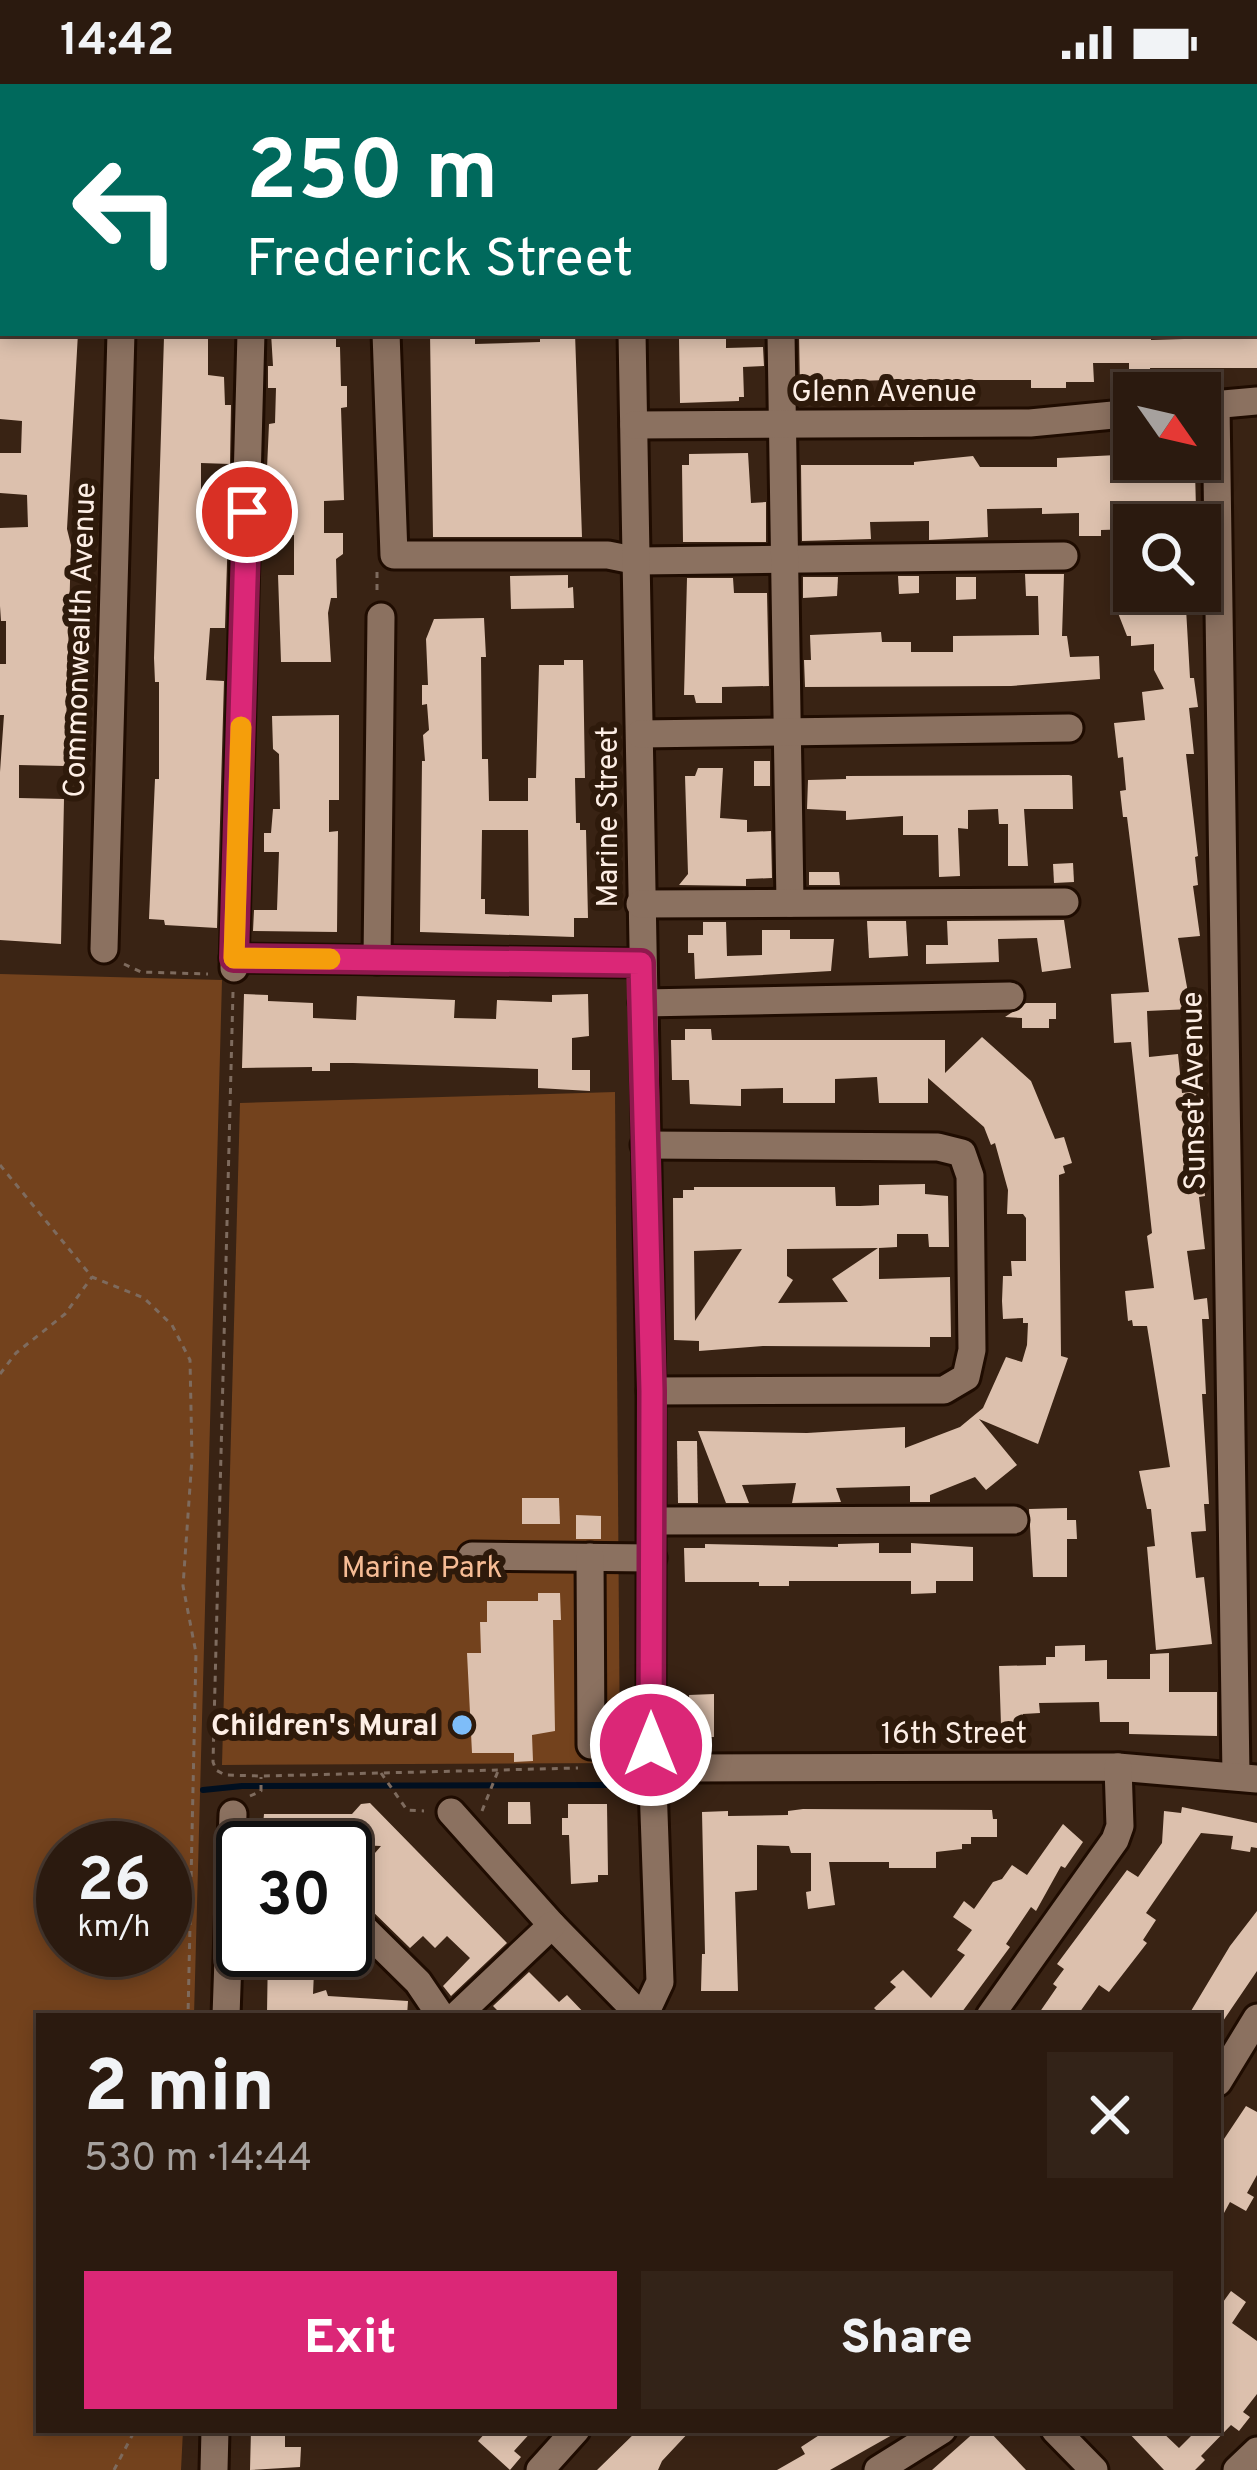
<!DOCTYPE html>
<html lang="en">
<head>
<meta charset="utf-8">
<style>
	:root { --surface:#2b1a0f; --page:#332318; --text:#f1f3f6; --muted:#a6a19e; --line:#47382f; --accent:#db2777 }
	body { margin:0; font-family:Overpass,sans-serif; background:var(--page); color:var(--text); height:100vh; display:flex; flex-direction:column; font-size:45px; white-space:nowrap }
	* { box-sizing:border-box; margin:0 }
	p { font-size:39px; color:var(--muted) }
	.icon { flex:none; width:66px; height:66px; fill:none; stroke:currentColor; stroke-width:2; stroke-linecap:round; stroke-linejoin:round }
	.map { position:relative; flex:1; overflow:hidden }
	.panel { position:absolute; left:36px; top:1929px; width:1185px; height:420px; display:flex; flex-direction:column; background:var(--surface); border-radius:0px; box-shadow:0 6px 18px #0003,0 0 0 3px var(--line) }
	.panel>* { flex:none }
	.banner { position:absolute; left:0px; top:0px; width:1257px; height:252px; box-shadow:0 6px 18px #0003,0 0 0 3px var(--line); background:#00695c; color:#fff; overflow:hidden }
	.needle { width:78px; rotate:124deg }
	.controls { position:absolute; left:1113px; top:288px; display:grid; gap:24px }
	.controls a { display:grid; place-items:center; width:108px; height:108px; border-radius:0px; background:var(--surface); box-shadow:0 6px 18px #0003,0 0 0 3px var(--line); font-size:60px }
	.speed { position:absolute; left:36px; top:1737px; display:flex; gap:24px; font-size:60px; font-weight:700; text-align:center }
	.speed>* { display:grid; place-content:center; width:156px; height:156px; border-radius:50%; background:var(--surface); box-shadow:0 6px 18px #0003,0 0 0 3px var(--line); line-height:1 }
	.speed small { font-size:30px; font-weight:400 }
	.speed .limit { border:6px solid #111; border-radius:18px; background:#fff; color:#111 }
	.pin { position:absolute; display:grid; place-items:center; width:102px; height:102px; color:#fff; margin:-51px; border:6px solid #fff; border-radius:50%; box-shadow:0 3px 12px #0007 }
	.me { position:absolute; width:132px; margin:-66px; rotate:0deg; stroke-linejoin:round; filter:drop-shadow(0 0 9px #0008) }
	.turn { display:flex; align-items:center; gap:42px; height:252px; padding:0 48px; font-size:54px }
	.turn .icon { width:156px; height:156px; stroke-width:2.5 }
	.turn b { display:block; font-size:84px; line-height:102px }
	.round { display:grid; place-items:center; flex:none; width:126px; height:126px; border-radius:0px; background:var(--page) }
	.head { display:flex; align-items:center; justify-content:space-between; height:204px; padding:0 48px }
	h1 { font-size:72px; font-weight:800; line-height:90px }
	.button { display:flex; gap:24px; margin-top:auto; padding:24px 48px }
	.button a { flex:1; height:138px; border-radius:0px; background:var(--accent); color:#fff; font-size:48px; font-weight:800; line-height:138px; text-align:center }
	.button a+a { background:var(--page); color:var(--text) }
	.status { display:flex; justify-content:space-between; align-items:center; height:84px; padding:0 60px; background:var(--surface); direction:ltr }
	.status svg { height:33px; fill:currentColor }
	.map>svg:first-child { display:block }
	.green { fill:#73421d; fill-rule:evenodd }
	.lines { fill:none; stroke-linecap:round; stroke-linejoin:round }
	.stream { stroke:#000f20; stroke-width:6 }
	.building { fill:#dcc0ad; fill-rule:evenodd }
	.minor-casing { stroke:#1f0c01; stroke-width:33 }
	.path { stroke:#7e6b5e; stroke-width:3; stroke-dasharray:6 6; stroke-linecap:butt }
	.minor { stroke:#8b7160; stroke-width:27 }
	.route-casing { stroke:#8e194d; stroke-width:30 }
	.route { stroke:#db2777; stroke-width:21 }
	.slow { stroke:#f59e0b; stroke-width:21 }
	.poi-dot { fill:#7ebdf9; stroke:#2e1a0b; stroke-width:4.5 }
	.labels { text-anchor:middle; stroke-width:12; stroke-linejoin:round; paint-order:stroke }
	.street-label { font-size:30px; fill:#fdeee5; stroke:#2e1a0b }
	.park-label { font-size:30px; fill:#f6bc95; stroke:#2e1a0b }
	.poi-label { font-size:30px; font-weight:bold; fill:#fdeee5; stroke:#2e1a0b; text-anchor:end }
</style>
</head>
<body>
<div class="status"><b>14:42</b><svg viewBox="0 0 49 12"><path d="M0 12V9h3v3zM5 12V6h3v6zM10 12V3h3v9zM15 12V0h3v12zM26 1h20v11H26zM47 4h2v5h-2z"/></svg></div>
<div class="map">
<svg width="1257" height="2386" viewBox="0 0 1257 2386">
	<rect width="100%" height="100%" fill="#392314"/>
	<g class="green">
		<path d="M0,890L222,896L194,1932H39V2346H183L181,2386H0ZM165,1764V1866H63V1764Z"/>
		<polygon points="615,1008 620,1679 222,1681 240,1019"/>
	</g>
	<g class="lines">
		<polyline class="stream" points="203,1706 242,1702 614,1701"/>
	</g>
	<g class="building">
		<polygon points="0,249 78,249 67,445 71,461 65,682 19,681 19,714 64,715 61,860 0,856 0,688 4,631 0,631 0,580 6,580 6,537 1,537 0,522 0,444 28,443 27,411 0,409 0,369 21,369 22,337 0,335"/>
		<polygon points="271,249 336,249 336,263 340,263 341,302 347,302 347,323 341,324 344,416 324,417 324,449 343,449 343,470 336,475 337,514 331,514 328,529 331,578 281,578 278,491 294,491 294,451 264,451 269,340 275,339 276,304 268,304 268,282 273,282"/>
		<polygon points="430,249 475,249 475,260 540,258 540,249 575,249 582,453 433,453"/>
		<polygon points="799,249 1151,249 1151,256 1184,255 1184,249 1257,249 1257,284 1150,284 1151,305 1129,305 1129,279 1093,279 1094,298 1066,298 1066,304 1031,304 1031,296 888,296 825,298 825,306 800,307"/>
		<polygon points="164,253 208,254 208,291 224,293 225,321 231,321 230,380 201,379 201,414 229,414 225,544 210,544 206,596 224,597 217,844 165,841 164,836 149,835 155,695 159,695 159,598 155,598 154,574"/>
		<polygon points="679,254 726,254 726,264 763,263 764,282 743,283 744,313 739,313 739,317 680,319"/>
		<polygon points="1117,368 1134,368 1134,375 1182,375 1183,388 1195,387 1196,425 1183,426 1183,434 1142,435 1143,441 1134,441 1134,445 1101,446 1101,452 1079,452 1079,429 1042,430 1042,424 987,425 988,453 929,456 929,437 870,438 871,455 802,457 801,381 914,381 914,378 973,372 980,383 1057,383 1057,374 1117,371"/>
		<polygon points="748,369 751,419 766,418 766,458 683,458 682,381 689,381 689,370"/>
		<polygon points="1025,490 1064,490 1062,552 1067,552 1070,573 1099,572 1100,595 1011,602 805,603 804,576 811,576 810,551 881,548 882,558 911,558 911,568 953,568 953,552 1039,551 1038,512 1026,512"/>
		<polygon points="568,491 568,504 573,503 574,524 511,525 510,492"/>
		<polygon points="898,492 919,492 919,509 899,510"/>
		<polygon points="803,493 838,493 837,512 803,514"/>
		<polygon points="956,493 976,493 976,515 956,516"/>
		<polygon points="687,494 733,494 734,509 767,509 769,602 722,603 722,619 696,619 694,611 684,611"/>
		<polygon points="1123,507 1185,507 1190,594 1194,594 1198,623 1189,624 1194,670 1186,670 1198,772 1195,773 1198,801 1193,802 1200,852 1178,854 1191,925 1147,927 1149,973 1178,970 1182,1009 1201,1007 1203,1028 1190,1029 1190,1054 1194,1090 1203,1089 1205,1112 1199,1113 1205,1165 1187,1167 1194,1216 1207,1214 1209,1235 1202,1235 1206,1310 1202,1310 1209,1420 1204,1420 1206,1447 1191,1448 1196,1494 1204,1493 1212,1560 1156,1566 1147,1463 1155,1462 1151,1425 1147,1425 1139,1387 1170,1383 1147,1242 1133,1242 1132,1236 1128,1237 1125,1207 1154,1204 1147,1152 1152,1149 1131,958 1114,959 1111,910 1149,908 1127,733 1123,733 1120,707 1126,706 1123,673 1118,674 1114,639 1145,636 1142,608 1164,605 1154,586 1154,560 1131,562 1131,552 1127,552 1118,529 1125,528"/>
		<path d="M484,534L486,573H481L482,675H488L489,717H528V694H536L539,581H564V576H583L585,694H575L576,739H580V746H586L588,834H574V853L420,848L422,677H425L423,651L429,646L427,620L422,621V601H428L426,555L434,535ZM482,746H528L529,832L485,830V815H481Z"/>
		<polygon points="339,631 339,716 329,716 329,748 338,747 337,848 253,847 254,826 277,826 279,768 264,768 264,749 271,749 273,725 280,725 279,670 273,665 272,632"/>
		<rect x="754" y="677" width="16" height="25"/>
		<polygon points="723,684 720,734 747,736 747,748 771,747 772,794 746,795 746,802 679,801 688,790 685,692 695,692 698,684"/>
		<polygon points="846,692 1069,691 1072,692 1073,725 1024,725 1028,782 1008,782 1008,740 999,740 998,725 968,726 968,745 958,744 960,792 939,793 938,751 903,751 903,732 846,736 846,727 807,725 808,696 846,695"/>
		<polygon points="1073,779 1074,798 1054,799 1053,780"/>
		<polygon points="809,788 839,788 840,801 809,801"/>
		<polygon points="1064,836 1071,884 1042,888 1037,854 998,855 999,878 926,880 926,861 948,861 947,837"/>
		<polygon points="867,837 906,837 908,872 869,874"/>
		<polygon points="703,838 726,838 727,872 762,871 762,846 790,846 790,855 834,855 831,887 695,895 694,869 688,869 688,851 703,851"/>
		<polygon points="244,910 268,911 268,917 313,919 313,934 356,936 357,912 455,916 454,934 496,935 497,916 552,918 552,911 588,910 589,952 572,954 572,986 590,986 590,1007 538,1004 538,985 353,979 330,979 330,987 312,987 312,983 242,984"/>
		<polygon points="1026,919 1056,919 1056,935 1049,935 1049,944 1022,944 1022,934 1005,933"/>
		<polygon points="685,945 711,945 712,956 945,956 945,989 982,953 1031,997 1055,1055 1064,1053 1072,1079 1063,1082 1065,1089 1059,1091 1061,1272 1068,1274 1038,1360 979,1335 1017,1381 986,1406 975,1393 930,1411 930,1418 910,1418 910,1402 836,1404 841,1418 792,1419 796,1399 742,1401 749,1419 726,1419 698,1347 807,1349 905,1343 905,1364 960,1343 983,1324 1006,1273 1022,1278 1027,1261 1028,1239 1023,1239 1023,1234 1003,1235 1002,1217 1003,1192 1012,1192 1011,1177 1026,1177 1026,1134 1023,1130 1007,1130 1008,1106 995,1059 991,1061 984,1043 928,994 928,1019 879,1019 877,993 835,995 835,1019 783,1019 783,1004 741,1005 741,1022 690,1020 689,996 672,996 671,956 685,956"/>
		<path d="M925,1100V1110L948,1112L949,1163H929L928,1150H897V1163L879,1164V1195L950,1193L951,1253H930V1263L763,1262L699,1267V1257L674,1256L673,1114H683V1106H694V1103H835L836,1122H860L879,1121V1101ZM878,1164L832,1195L848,1218L778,1219L793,1196L787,1192V1165ZM742,1165L695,1237L694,1167Z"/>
		<polygon points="677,1357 697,1357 698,1419 678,1419"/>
		<polygon points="522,1414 559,1414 560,1440 522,1440"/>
		<polygon points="1067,1424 1067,1436 1076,1436 1077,1455 1067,1455 1067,1493 1033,1493 1029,1425"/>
		<polygon points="576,1431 601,1432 601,1455 576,1455"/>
		<polygon points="879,1459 879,1469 911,1469 911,1459 973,1463 973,1497 936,1497 936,1509 911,1510 911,1497 789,1497 789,1502 759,1502 759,1498 685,1498 684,1464 705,1464 705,1460 838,1463 838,1460"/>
		<polygon points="538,1509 560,1509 561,1536 553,1536 555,1647 532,1651 533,1677 514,1678 514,1669 472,1669 467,1569 481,1569 480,1538 487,1538 487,1517 538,1517"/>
		<polygon points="1085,1561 1085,1577 1107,1576 1107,1595 1150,1595 1150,1570 1169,1569 1169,1608 1217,1608 1217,1652 1129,1650 1129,1638 1100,1638 1099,1618 1039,1619 1040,1629 1023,1630 1023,1640 1001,1641 999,1582 1046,1581 1046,1573 1055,1573 1055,1562"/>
		<polygon points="714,1610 714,1653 689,1654 689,1611"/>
		<polygon points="508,1718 530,1718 531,1740 508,1740"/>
		<polygon points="370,1719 507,1859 451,1912 443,1902 470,1874 447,1852 435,1864 423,1852 410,1864 363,1818 366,1815 350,1798 381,1762 332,1760 261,1764 264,1730 352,1730 361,1720"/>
		<polygon points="568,1720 607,1720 608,1791 598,1791 598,1798 571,1800 569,1751 562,1751 562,1734 568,1734"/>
		<polygon points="1182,1723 1257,1739 1257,1764 1251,1763 1250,1768 1231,1765 1233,1752 1201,1749 1146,1829 1156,1836 1143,1856 1147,1859 1109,1908 1099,1901 1077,1932 1037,1932 1057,1903 1053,1900 1064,1885 1057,1880 1127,1786 1138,1793 1162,1759 1164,1727 1181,1729"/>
		<polygon points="803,1725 992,1726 993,1735 997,1735 997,1753 971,1753 971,1760 962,1760 962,1765 936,1768 936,1784 889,1784 889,1778 829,1778 835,1821 808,1825 806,1808 811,1807 811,1769 791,1769 789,1762 757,1761 757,1806 735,1808 738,1907 701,1907 702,1870 705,1870 702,1728 728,1727 728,1732 788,1731 788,1727"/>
		<polygon points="1063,1740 1083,1758 1065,1784 1061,1782 1036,1827 1031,1823 1006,1860 1010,1863 959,1932 882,1932 874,1924 896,1903 890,1898 903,1886 931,1914 965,1871 957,1866 972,1846 953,1833 964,1817 974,1825 993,1798 1002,1795 1012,1781 1027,1791"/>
		<polygon points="1257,1827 1257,1887 1223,1937 1218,1932 1188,1932 1230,1862"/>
		<polygon points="268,1866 315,1866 313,1910 326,1906 328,1912 408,1917 407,1932 267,1929"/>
		<polygon points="529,1888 559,1918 567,1911 587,1932 503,1932 493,1922"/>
		<polygon points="1246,2022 1257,2028 1257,2091 1247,2109 1254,2113 1246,2127 1230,2118 1218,2140 1218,2064"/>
		<polygon points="1231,2207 1246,2218 1232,2239 1257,2257 1257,2310 1243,2328 1250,2333 1239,2347 1231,2341 1201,2372 1205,2376 1195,2386 1164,2386 1126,2346 1160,2346 1179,2364 1197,2346 1218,2346 1218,2225"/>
		<polygon points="251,2346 285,2346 285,2363 301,2363 300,2383 250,2386"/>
		<polygon points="488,2346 533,2346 514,2367 521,2373 510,2386 478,2357"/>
		<polygon points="638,2346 691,2346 662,2377 658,2386 597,2386"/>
		<polygon points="827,2346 901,2346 830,2386 777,2386 805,2370 801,2363"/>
		<polygon points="977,2346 988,2346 1026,2386 932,2386"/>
	</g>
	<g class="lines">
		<defs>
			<g id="minor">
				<polyline points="375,0 375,3"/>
				<polyline points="625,0 625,3"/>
				<polyline points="776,0 776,3"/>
				<polyline points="923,0 923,3"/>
				<polyline points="1169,0 1169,3"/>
				<polyline points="127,3 127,0"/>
				<polyline points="258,3 258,0"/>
				<polyline points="1254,77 1257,77"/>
				<polyline points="386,249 394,471 608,471 638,477 1064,472"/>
				<polyline points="632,249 651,1307 651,1645 660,1898 644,1932"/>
				<polyline points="781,249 790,819"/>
				<polyline points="1216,321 1236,1692"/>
				<polyline points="1201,322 1257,317"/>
				<polyline points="634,341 1030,339 1134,329"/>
				<polyline points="640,650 1069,644"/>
				<polyline points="640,820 1065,818"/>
				<polyline points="104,865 121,249"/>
				<polyline points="234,874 641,879"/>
				<polyline points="377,876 381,533"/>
				<polyline points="234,884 251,249"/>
				<polyline points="643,919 1010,912"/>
				<polyline points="645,1061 938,1063 962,1069 970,1092 972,1266 966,1293 944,1306 651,1307"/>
				<polyline points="652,1437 1014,1436"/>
				<polyline points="472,1472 652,1474"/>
				<polyline points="590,1473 591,1661 651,1661"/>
				<polyline points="651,1688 687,1684 1118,1683 1257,1695"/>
				<polyline points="451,1728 552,1841 641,1932"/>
				<polyline points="345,1826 418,1898 441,1932"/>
				<polyline points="226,1932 233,1730"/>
				<polyline points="456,1932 552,1841"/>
				<polyline points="990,1932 1115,1756 1120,1742 1118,1683"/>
				<polyline points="1218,1998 1257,1934"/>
				<polyline points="1055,2346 1094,2386"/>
				<polyline points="214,2386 215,2346"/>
				<polyline points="540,2386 576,2346"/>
				<polyline points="878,2386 942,2346"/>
				<polyline points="1237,2386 1257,2367"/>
			</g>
		</defs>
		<use href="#minor" class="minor-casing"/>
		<g class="path">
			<polyline points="377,488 377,508"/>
			<polyline points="124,880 141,888 208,890"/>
			<polyline points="233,908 213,1678 216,1686 225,1691 262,1692 578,1684"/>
			<polyline points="0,1081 92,1193 144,1214 172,1241 190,1276 192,1374 183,1502 196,1569 188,1932"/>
			<polyline points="0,1290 16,1269 65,1230 92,1193"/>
			<polyline points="381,1689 407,1726 424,1727"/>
			<polyline points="250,1712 261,1707 261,1693"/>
			<polyline points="482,1727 498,1687"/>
			<polyline points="114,2386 135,2346"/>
		</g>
		<use href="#minor" class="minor"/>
	</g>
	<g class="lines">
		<defs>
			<polyline id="route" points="247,428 234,874 641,879 652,1307 651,1661"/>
		</defs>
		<use href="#route" class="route-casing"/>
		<use href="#route" class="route"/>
		<polyline class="slow" points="241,643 234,874 330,875"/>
	</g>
	<circle class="poi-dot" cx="462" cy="1641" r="12"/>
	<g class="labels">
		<g class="street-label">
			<text x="884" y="317">Glenn Avenue</text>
			<text transform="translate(79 556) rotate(-88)" y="10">Commonwealth Avenue</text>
			<text transform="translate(607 733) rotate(-90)" y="10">Marine Street</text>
			<text transform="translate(1193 1007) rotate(-91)" y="10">Sunset Avenue</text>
			<text x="954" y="1659">16th Street</text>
		</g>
		<g class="park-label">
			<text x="422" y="1493">Marine Park</text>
		</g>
		<g class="poi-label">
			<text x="438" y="1651">Children's Mural</text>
		</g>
	</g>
</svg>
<div class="controls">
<a><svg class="needle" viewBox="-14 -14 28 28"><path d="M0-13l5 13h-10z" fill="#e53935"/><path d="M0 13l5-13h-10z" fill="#a6a19e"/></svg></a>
<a><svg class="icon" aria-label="search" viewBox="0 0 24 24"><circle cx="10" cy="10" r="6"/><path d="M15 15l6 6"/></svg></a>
</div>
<div class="speed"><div>26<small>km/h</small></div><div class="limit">30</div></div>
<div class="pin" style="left:247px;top:428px;background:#d93025"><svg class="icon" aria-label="arrive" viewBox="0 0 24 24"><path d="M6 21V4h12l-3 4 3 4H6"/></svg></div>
<svg class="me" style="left:651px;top:1661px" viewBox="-20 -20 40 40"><circle r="17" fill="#db2777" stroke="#fff" stroke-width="3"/><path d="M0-11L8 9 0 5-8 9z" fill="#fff"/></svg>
<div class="banner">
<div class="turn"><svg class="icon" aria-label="left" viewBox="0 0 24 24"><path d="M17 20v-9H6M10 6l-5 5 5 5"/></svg><div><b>250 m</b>Frederick Street</div></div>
</div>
<section class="panel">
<div class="head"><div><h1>2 min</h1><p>530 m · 14:44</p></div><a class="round"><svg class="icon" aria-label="close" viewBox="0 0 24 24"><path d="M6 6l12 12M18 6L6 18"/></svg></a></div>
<div class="button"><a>Exit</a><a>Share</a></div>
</section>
</div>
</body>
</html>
